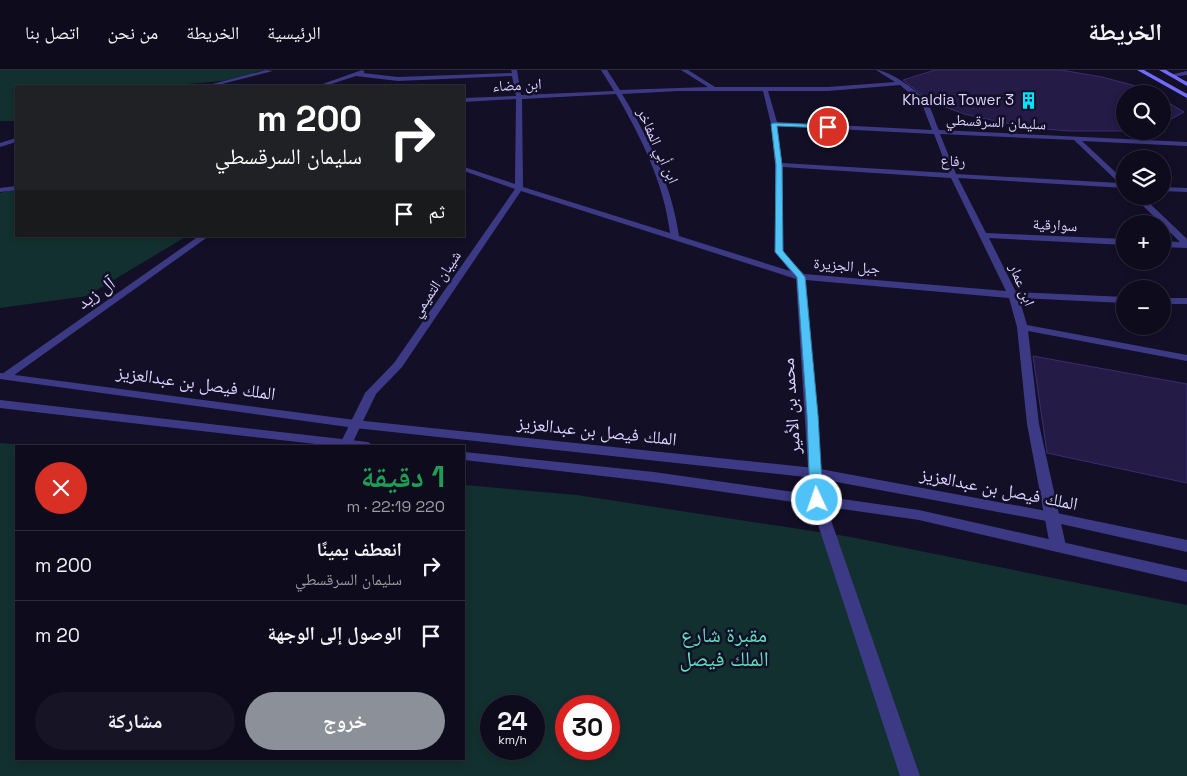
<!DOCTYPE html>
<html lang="ar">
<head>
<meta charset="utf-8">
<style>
	:root { --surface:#0e0b1c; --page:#171425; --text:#f1f3f6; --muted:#9b9ba3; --line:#2e2b3b; --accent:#8c9099 }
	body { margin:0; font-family:"Space Grotesk","Noto Naskh Arabic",sans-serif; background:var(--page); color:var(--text); direction:rtl; height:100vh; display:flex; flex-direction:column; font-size:19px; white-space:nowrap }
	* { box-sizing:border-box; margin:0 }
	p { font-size:16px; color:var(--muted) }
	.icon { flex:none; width:28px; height:28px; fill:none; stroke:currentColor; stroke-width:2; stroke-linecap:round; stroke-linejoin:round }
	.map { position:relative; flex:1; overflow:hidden; direction:ltr }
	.sheet { position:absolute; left:15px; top:375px; width:450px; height:315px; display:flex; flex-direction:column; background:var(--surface); border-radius:0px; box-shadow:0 2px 8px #0003,0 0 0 1px var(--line); direction:rtl }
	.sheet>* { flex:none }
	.top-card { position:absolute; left:15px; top:15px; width:450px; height:152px; border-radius:0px; box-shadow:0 2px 8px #0003,0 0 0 1px var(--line); direction:rtl; background:#202124; color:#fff; overflow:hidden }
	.controls { position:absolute; left:1116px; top:15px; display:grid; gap:10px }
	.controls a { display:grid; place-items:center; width:55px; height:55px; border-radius:50%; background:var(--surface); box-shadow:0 2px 8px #0003,0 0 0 1px var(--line); font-size:25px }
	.speed { position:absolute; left:480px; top:625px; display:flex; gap:10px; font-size:25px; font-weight:700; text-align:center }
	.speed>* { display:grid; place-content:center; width:65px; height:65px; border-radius:50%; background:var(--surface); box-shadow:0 2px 8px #0003,0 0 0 1px var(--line); line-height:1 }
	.speed small { font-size:12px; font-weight:400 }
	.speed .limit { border:8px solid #d22; background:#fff; color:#111 }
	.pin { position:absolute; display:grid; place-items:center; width:42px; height:42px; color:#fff; margin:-21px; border:2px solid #fff; border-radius:50%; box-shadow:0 1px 5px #0007 }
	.me { position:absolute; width:55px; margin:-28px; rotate:357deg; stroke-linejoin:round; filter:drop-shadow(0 0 4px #0008) }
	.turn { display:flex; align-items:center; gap:18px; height:105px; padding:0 20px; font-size:22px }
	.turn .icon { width:65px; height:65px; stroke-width:2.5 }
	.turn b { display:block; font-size:35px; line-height:42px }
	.then { display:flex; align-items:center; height:48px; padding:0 20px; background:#0003; gap:10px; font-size:19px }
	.round { display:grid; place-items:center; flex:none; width:52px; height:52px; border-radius:26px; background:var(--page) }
	.headline { display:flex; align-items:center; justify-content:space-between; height:85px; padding:0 20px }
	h1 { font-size:30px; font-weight:700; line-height:38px; color:#1e9e55 }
	.primary-button { display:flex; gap:10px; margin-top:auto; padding:10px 20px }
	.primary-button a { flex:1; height:58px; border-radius:30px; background:var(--accent); color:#fff; font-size:20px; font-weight:700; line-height:58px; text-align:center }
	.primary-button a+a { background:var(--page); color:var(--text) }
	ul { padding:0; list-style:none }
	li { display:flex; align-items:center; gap:15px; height:70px; padding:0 20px; border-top:1px solid var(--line) }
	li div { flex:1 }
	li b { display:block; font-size:19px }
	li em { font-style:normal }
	header { display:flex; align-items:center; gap:30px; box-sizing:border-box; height:70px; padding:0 25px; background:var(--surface); border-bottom:1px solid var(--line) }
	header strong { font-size:24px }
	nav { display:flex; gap:28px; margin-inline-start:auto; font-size:18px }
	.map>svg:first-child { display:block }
	.green { fill:#12302f; fill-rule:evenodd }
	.building { fill:#241b47; stroke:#3b2d73 }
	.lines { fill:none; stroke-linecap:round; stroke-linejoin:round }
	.minor { fill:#3d3a85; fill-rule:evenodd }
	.tertiary { fill:#3d3a85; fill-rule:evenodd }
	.secondary { fill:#6f6bff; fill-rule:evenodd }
	.route { fill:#4fc3f7; stroke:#337fa1 }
	.labels { text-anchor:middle; stroke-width:5; stroke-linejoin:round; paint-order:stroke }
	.far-street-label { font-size:15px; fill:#d9d4ff; stroke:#130f26 }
	.far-poi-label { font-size:15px; fill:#d9d4ff; stroke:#130f26; text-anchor:end }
	.street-label { font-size:18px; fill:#d9d4ff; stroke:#130f26 }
	.near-park-label { font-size:21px; fill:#5fe0c0; stroke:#130f26 }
</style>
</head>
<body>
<header>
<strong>الخريطة</strong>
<nav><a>الرئيسية</a><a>الخريطة</a><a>من نحن</a><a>اتصل بنا</a></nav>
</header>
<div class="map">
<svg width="1187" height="706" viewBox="0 0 1187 706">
	<rect width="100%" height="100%" fill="#130f26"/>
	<g class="green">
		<polygon points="0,0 264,0 223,11 164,16 16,16 16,51 0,51"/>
		<polygon points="16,118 16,166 187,166 87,226 0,238 0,123"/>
		<path d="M0,373L37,376H16V689H464V415L577,425L851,467L1187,535V706H0ZM491,636H534V679H491ZM566,636H609V679H566Z"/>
	</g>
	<g class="building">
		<polygon points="935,0 1061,0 1102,7 1143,18 1153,24 1125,24 1125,61 1070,61 1032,58 996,51 964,44 940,35 925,27 903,10"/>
		<polygon points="1162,29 1184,42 1162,54"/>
		<polygon points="1033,286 1187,314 1187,413 1047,383"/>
	</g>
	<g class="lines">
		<g class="minor">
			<polygon points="266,0 273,1 214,16 205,16"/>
			<path d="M362,0L365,2L363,3L398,7L512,3L511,0H517L521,25L614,21L601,0H607L620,20L708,17L681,0H688L715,17H828L895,12L876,0C889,0 922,23 928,34C933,42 935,52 939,60L1187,72V76L1082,71L1125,111V118L958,108L986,163L1125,169V175L989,168L1016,222L1125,227V233L1019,228L1027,255L1187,285V291L1028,261L1039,354L1066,476L1063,480L1058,482L1053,480L1050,476L1027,354L1017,257L1009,228L806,210L824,430L920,706H900L810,430L796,209L521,121L402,297L376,324L351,376H341L340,374L365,323L394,293L515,119L464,101V97L515,114L516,29L464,32V28L516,26L512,6L398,11L356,6L325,16H317ZM900,15L922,34L932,60L777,52L768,21H828ZM679,21H763L771,54L775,95V182L790,201L679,166C672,115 648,67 622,24ZM616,24C641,67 664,113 670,163L523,117L522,29ZM777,56L934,64L949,103L782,93ZM940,64L1074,70L1119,113L956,104ZM783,97L951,108L1006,221L804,204L783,182Z"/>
			<polygon points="1187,1 1187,5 1172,7 1169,5"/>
			<polygon points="16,68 16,72 0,77 0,73"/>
			<polygon points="16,116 16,120 0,122 0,118"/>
			<polygon points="1162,117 1187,118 1187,122 1162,121"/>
			<polygon points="1133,126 1142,126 1187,169 1187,178 1162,177 1162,171 1180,172"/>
			<polygon points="199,166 209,166 10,308 2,308 0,306 2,304"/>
			<rect x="1162" y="228" width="25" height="6"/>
		</g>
		<g class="tertiary">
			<polygon points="0,303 355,350 815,398 1052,442 1187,470 1187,482 1052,452 815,408 355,358 0,309"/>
			<polygon points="0,330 368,372 374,376 333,376 0,338"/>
			<polygon points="464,382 654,402 919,440 1187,500 1187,512 919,450 654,412 464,390"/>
		</g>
		<g class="secondary">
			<polygon points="1137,0 1144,0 1187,24 1187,28"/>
			<polygon points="1159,0 1166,0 1187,12 1187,16"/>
		</g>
	</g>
	<polygon class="route" points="774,53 828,55 831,57 828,58 777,56 782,95 783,181 805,207 818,345 823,430 821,433 812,433 810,430 807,345 797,207 775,182 776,95 771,54"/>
	<defs>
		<symbol id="building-bare" viewBox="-9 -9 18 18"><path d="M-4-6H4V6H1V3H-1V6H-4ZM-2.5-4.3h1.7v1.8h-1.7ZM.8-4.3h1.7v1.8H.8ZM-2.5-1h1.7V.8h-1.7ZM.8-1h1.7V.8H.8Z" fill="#00e5ff" stroke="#130f26" stroke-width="2.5" paint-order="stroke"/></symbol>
	</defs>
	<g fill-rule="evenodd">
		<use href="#building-bare" x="1016" y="18" width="25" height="25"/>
	</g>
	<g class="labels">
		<g class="far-street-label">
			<text transform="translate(517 15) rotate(-3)" y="5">ابن مضاء</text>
			<text transform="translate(996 52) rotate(3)" y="5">سليمان السرقسطي</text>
			<text transform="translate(658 76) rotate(66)" y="5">ابن أبي المفاخر</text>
			<text transform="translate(953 91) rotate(3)" y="5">رفاع</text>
			<text transform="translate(1055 155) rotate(3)" y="5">سوارقية</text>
			<text transform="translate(847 196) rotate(5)" y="5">جبل الجزيرة</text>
			<text transform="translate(436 214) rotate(-56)" y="5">شيبان التميمي</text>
			<text transform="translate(1022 215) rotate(68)" y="5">ابن عمار</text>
		</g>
		<g class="far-poi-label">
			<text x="1014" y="35">Khaldia Tower 3</text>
		</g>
		<g class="street-label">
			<text transform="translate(96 223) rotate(-35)" y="6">آل زيد</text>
			<text transform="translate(196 313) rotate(8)" y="6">الملك فيصل بن عبدالعزيز</text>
			<text transform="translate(791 336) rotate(-94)" y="6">محمد بن الأمير</text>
			<text transform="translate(597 361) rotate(6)" y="6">الملك فيصل بن عبدالعزيز</text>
			<text transform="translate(999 419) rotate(11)" y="6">الملك فيصل بن عبدالعزيز</text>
		</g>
		<g class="near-park-label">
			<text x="724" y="572">مقبرة شارع<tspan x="724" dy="24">الملك فيصل</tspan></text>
		</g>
	</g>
</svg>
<div class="controls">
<a><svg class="icon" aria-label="search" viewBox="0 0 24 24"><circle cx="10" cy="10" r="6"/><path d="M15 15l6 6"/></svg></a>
<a><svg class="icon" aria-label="layers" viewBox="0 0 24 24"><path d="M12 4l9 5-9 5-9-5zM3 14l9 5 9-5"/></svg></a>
<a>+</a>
<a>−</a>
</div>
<div class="speed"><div>24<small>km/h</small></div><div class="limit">30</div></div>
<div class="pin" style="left:828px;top:57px;background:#d93025"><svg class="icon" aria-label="arrive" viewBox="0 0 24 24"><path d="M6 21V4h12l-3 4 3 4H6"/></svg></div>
<svg class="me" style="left:817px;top:430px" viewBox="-20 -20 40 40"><circle r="17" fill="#4fc3f7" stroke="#fff" stroke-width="3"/><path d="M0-11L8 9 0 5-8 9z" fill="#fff"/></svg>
<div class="top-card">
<div class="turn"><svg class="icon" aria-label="right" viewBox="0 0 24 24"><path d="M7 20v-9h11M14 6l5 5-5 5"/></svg><div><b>200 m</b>سليمان السرقسطي</div></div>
<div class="then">ثم<svg class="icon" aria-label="arrive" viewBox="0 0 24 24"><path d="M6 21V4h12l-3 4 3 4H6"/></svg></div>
</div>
<section class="sheet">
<div class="headline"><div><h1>1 دقيقة</h1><p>220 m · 22:19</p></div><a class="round" style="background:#d93025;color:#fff"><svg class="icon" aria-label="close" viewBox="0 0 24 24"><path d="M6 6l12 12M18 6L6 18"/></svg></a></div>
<ul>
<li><svg class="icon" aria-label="right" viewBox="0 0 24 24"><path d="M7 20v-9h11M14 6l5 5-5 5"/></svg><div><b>انعطف يمينًا</b><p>سليمان السرقسطي</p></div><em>200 m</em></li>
<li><svg class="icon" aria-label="arrive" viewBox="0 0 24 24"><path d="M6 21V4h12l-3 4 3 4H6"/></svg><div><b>الوصول إلى الوجهة</b></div><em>20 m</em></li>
</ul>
<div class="primary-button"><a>خروج</a><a>مشاركة</a></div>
</section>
</div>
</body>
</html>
